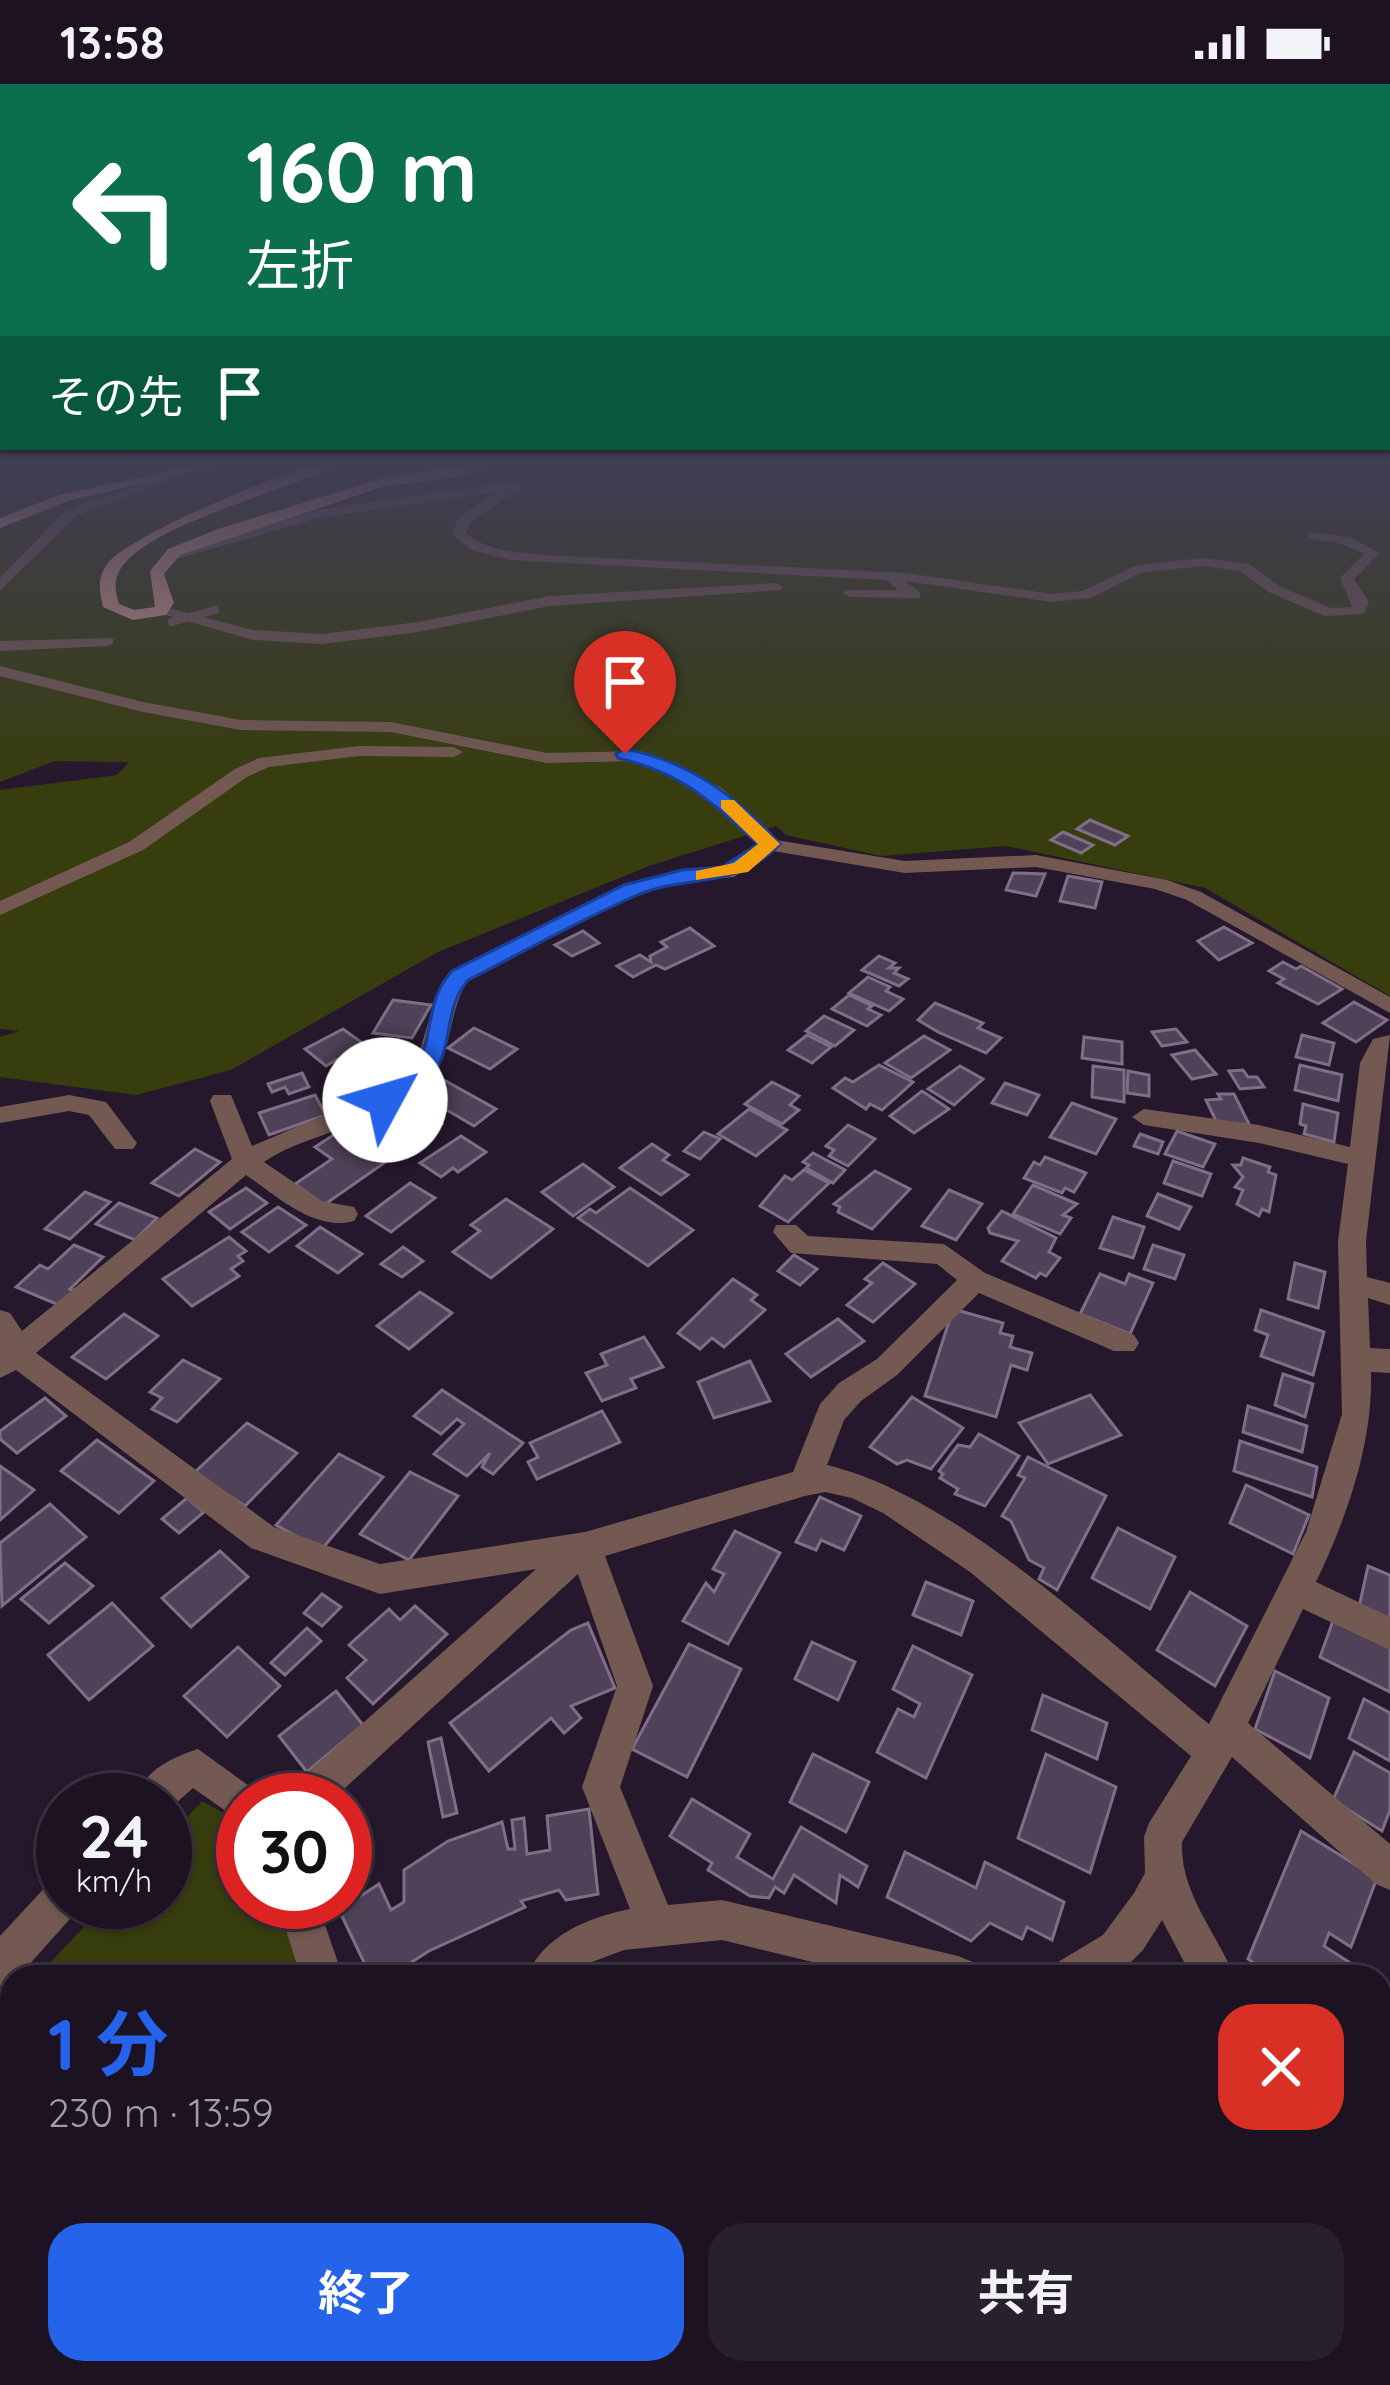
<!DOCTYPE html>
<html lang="ja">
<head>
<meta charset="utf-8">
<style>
	:root { --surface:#1c1221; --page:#29202e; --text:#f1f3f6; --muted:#a09ea5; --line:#3a323f; --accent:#2563eb }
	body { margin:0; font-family:Quicksand,"Noto Sans JP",sans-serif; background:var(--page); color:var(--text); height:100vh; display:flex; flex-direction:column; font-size:45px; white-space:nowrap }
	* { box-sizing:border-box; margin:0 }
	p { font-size:39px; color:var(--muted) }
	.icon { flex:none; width:66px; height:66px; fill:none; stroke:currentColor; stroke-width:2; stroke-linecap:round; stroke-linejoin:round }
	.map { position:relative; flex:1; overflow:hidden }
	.drawer { position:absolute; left:0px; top:1881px; width:1392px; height:420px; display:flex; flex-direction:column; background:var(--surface); border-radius:36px 36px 0 0; box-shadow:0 3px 9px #0004,0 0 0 3px var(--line) }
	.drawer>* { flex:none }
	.guide { position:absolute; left:0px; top:0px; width:1392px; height:366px; box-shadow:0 3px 9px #0004,0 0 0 3px var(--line); background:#0b6e4f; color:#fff; overflow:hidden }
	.speed { position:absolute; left:36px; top:1689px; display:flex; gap:24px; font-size:60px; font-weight:700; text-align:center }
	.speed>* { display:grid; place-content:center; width:156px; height:156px; border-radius:50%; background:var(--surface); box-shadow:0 3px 9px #0004,0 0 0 3px var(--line); line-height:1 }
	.speed small { font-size:30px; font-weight:400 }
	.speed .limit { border:18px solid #d22; background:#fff; color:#111 }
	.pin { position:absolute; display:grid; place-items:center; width:102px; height:102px; color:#fff; margin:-123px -51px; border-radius:50% 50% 50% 0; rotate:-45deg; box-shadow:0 0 12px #0007 }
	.pin .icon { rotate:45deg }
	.me { position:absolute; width:132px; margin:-66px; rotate:51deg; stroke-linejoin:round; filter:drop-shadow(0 0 9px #0008) }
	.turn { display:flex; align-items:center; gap:42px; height:252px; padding:0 48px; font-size:54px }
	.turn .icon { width:156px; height:156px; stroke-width:2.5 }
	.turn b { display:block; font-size:84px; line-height:102px }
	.then { display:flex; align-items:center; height:114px; padding:0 48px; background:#0003; gap:24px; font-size:45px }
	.round { display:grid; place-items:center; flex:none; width:126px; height:126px; border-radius:36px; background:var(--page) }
	.headline { display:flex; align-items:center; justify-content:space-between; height:204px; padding:0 48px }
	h1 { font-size:72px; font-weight:700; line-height:90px; color:var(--accent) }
	.primary-button { display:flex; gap:24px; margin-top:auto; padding:24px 48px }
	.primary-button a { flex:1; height:138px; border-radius:36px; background:var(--accent); color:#fff; font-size:48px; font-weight:700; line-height:138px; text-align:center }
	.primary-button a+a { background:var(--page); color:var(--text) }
	.status { display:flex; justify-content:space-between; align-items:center; height:84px; padding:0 60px; background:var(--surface); direction:ltr }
	.status svg { height:33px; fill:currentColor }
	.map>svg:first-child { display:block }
	.green { fill:#373d0d }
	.building { fill:#4f4157; stroke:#7e6f87; stroke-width:3 }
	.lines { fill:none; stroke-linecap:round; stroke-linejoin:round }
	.lane { stroke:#735951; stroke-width:8 }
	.street { fill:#735951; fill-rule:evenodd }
	.primary { fill:#c99384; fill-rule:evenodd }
	.route { fill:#2563eb; stroke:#184099; stroke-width:3 }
	.slow { fill:#f59e0b }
</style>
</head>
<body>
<div class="status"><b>13:58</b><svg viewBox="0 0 49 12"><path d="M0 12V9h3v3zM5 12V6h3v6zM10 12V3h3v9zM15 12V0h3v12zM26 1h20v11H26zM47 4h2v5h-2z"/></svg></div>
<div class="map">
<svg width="1390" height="2301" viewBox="0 0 1390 2301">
	<rect width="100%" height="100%" fill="#25182c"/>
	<g class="green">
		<polygon points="146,375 1390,375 1390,912 1205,804 1006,762 881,772 786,751 776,742 649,782 438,868 231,986 136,1011 0,993 0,953 19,947 0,945 0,706 117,691 129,678 55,677 0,698 0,386 16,380 97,389"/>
		<polygon points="202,1717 243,1740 243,1818 281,1818 308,1893 37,1893 107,1818 165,1818 165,1757"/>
	</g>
	<g class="building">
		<polygon points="1090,736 1128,752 1115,761 1077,745"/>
		<polygon points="1063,748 1093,761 1081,769 1051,756"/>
		<polygon points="1013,789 1045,790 1036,812 1006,806"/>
		<polygon points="1068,792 1102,798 1095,824 1060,817"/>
		<polygon points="1224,843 1252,859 1219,876 1198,857"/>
		<polygon points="690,844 714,862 665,885 656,881 633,893 617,882 640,871 651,878 650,872 667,863 661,858"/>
		<polygon points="583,847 599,859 572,872 555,861"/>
		<polygon points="879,872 895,879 889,884 899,884 894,889 908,895 899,902 862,886"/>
		<polygon points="1283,878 1296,885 1301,882 1342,905 1318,920 1278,899 1284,895 1269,887"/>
		<polygon points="868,893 890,903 886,907 903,915 889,927 849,909"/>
		<polygon points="849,911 872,922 868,925 881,931 867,942 832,925"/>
		<polygon points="393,916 431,921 412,954 373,949"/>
		<polygon points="1354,918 1387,936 1356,958 1323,939"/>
		<polygon points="935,919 983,939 978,944 1001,954 986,969 938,948 918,936"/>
		<polygon points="824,932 854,946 835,962 806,947"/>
		<polygon points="474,944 517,965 490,985 448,964"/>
		<polygon points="343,945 364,960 326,982 305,965"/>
		<polygon points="1176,945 1187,958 1162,962 1152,948"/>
		<polygon points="807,951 831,963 812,979 788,966"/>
		<polygon points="1302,951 1334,959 1329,981 1296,973"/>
		<polygon points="924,952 950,966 911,994 885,979"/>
		<polygon points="1084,953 1122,958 1122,980 1082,974"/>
		<polygon points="1195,966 1216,990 1192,995 1172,971"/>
		<polygon points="879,981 913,998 882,1026 870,1020 866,1025 833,1004 845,994 853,998"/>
		<polygon points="1300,981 1342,991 1338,1017 1295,1006"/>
		<polygon points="960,982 983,995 954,1021 928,1005"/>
		<polygon points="1093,982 1124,986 1124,1018 1092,1013"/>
		<polygon points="1243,986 1248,993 1257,993 1264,1003 1240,1005 1229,987"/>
		<polygon points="1128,987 1149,991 1149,1012 1127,1009"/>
		<polygon points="302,989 309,1003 289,1010 285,1003 272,1008 268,1000"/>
		<polygon points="444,996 496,1025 474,1042 423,1012"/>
		<polygon points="772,998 799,1012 790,1021 799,1026 782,1040 745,1020"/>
		<polygon points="1005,999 1039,1011 1027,1031 992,1019"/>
		<polygon points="922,1007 949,1025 914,1049 890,1032"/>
		<polygon points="1218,1010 1234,1010 1249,1040 1218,1041 1206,1016 1221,1015"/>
		<polygon points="315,1011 326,1031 269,1051 259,1029"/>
		<polygon points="416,1016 442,1040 405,1059 380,1034"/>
		<polygon points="1072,1019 1116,1035 1096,1070 1050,1053"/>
		<polygon points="1303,1020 1338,1029 1334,1058 1304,1050 1306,1042 1300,1040"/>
		<polygon points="749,1025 787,1046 756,1072 718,1050"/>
		<polygon points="848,1041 875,1055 848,1082 829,1072 834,1066 826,1062"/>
		<polygon points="1177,1047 1215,1060 1203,1083 1165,1070"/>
		<polygon points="338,1048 384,1079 324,1121 295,1100 332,1075 315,1063"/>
		<polygon points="704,1048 720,1055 700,1075 684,1067"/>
		<polygon points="1140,1050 1163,1058 1158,1070 1134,1062"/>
		<polygon points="461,1052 486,1068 458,1088 453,1084 441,1093 420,1079"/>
		<polygon points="652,1060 669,1071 663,1076 688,1091 661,1111 620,1084"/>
		<polygon points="195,1065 220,1078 179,1112 152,1099"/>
		<polygon points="813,1069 845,1086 833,1099 806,1084 809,1081 803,1078"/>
		<polygon points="1045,1073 1086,1089 1074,1108 1065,1104 1062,1109 1024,1094 1034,1078 1040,1081"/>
		<polygon points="1243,1074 1270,1083 1268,1088 1276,1091 1269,1128 1262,1125 1259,1132 1237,1120 1243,1106 1235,1103 1243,1093 1233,1081 1241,1081"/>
		<polygon points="1173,1077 1211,1090 1202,1112 1164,1099"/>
		<polygon points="583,1080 614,1103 573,1132 542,1108"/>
		<polygon points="804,1086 829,1099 788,1138 760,1122 785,1092 792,1096"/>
		<polygon points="875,1087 910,1105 872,1145 838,1128 840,1123 834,1120"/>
		<polygon points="410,1099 435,1114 391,1148 366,1132"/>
		<polygon points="1033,1101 1077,1120 1063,1131 1071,1134 1060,1150 1013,1130"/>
		<polygon points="246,1104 267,1119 230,1145 209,1128"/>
		<polygon points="630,1104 693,1146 648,1182 578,1134 590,1125 596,1129"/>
		<polygon points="949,1106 982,1120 956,1156 922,1142"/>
		<polygon points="85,1108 110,1118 70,1155 45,1145"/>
		<polygon points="1158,1110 1191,1123 1179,1145 1147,1132"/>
		<polygon points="506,1115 553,1145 491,1194 453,1168 480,1147 471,1141"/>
		<polygon points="119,1119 157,1134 135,1156 96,1140"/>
		<polygon points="278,1123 306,1141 269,1168 242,1148"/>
		<polygon points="1002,1127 1056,1154 1049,1168 1060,1174 1046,1192 1040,1189 1036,1194 1002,1177 1018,1157 990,1149 988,1144"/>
		<polygon points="1113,1133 1144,1143 1133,1174 1100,1164"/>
		<polygon points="320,1143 362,1170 338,1189 297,1162"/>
		<polygon points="229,1153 246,1167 238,1172 243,1177 231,1185 239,1192 192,1222 163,1195"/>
		<polygon points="74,1161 103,1173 70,1205 76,1207 61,1222 16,1203 40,1181 48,1185"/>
		<polygon points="1153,1161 1184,1171 1175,1195 1144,1185"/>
		<polygon points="403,1163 423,1177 402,1193 381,1180"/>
		<polygon points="794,1171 817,1185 800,1201 778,1187"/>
		<polygon points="883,1179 915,1200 873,1238 847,1221 872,1199 865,1195"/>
		<polygon points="1295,1179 1325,1188 1318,1224 1288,1215"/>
		<polygon points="1100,1190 1125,1200 1129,1190 1153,1199 1130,1250 1080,1230"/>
		<polygon points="733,1195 757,1211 751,1216 765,1226 724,1263 712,1254 700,1265 678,1249"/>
		<polygon points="420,1208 452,1229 409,1265 377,1242"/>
		<polygon points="953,1225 1003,1239 1000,1249 1013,1252 1010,1263 1032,1269 1027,1286 1011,1281 996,1333 925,1312"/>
		<polygon points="1261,1226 1324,1248 1313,1291 1261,1272 1268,1251 1255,1246"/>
		<polygon points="124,1230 158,1252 106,1295 72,1273"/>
		<polygon points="838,1235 864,1257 811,1293 786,1270"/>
		<polygon points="644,1253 663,1283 631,1295 636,1304 602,1317 586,1289 607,1281 601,1270"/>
		<polygon points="183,1276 220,1295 177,1338 152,1325 162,1314 150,1308"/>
		<polygon points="750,1277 770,1317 714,1334 698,1298"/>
		<polygon points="1283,1290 1313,1300 1305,1333 1275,1321"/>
		<polygon points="442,1306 523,1359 493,1390 482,1383 490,1369 467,1392 434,1370 464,1340 457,1335 441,1350 414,1332"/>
		<polygon points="1090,1311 1121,1351 1048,1380 1019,1339"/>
		<polygon points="912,1313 963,1344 931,1385 907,1376 897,1380 870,1363"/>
		<polygon points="45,1314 66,1332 17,1369 0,1355 0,1347"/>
		<polygon points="1248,1322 1307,1342 1302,1368 1243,1348"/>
		<polygon points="602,1327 620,1358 537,1395 528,1378 538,1373 530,1359"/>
		<polygon points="247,1339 297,1369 245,1422 194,1389"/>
		<polygon points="979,1350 1019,1372 985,1422 955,1410 958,1405 940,1394 943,1390 939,1387 958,1361 970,1363"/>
		<polygon points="97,1356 154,1397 119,1429 61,1387"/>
		<polygon points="1240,1357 1317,1383 1312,1413 1234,1387"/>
		<polygon points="339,1370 383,1393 321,1466 276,1441"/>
		<polygon points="1028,1373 1106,1412 1057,1506 1039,1495 1044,1484 1029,1476 1011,1437 1002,1432 1025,1394 1018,1391"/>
		<polygon points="0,1382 34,1406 0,1436"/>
		<polygon points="410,1388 458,1412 409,1476 360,1450"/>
		<polygon points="1246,1401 1309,1431 1293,1470 1230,1439"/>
		<polygon points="820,1413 861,1432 844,1466 821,1456 816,1466 796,1458"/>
		<polygon points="187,1414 204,1428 179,1449 162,1435"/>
		<polygon points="50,1420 86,1453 2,1522 0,1459"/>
		<polygon points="1118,1444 1175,1473 1150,1525 1092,1494"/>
		<polygon points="735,1447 780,1469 728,1560 683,1537 706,1499 714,1508 724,1490 713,1485"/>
		<polygon points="220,1467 248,1493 191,1543 162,1514"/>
		<polygon points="65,1479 93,1502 49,1539 21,1515"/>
		<polygon points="1368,1482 1390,1491 1390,1536 1359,1523"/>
		<polygon points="926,1498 973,1517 961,1551 913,1531"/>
		<polygon points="1190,1508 1247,1542 1215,1602 1157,1566"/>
		<polygon points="322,1510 341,1523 322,1542 304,1529"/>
		<polygon points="112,1519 153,1562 89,1616 48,1571"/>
		<polygon points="415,1522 447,1550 373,1620 347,1594 366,1576 349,1561 389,1525 400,1536"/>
		<polygon points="1334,1534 1390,1562 1390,1608 1320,1573"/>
		<polygon points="588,1539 615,1604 571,1622 581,1634 564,1649 551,1634 489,1687 450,1639 571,1546"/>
		<polygon points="307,1544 321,1557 285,1591 271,1579"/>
		<polygon points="812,1558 855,1578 838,1616 795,1595"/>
		<polygon points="689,1560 741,1585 687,1693 632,1665"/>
		<polygon points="913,1562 972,1591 926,1694 877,1668 898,1625 914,1633 920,1620 893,1605"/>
		<polygon points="238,1563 280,1602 227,1653 184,1612"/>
		<polygon points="1275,1587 1329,1614 1310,1674 1255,1645"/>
		<polygon points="336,1607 363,1641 307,1688 279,1652"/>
		<polygon points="1043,1611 1107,1639 1097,1675 1032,1646"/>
		<polygon points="1364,1615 1390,1629 1390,1677 1349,1654"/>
		<polygon points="441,1654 457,1729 443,1733 428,1658"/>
		<polygon points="1354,1668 1390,1689 1390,1726 1382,1747 1333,1716"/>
		<polygon points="813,1670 869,1698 846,1748 790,1718"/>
		<polygon points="1046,1670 1116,1703 1090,1789 1018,1754"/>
		<polygon points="692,1715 750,1750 737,1773 773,1795 801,1743 867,1782 858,1803 840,1791 836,1819 794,1791 784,1809 775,1803 769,1814 750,1812 708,1786 712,1779 670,1752"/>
		<polygon points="589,1725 598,1810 566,1816 559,1806 521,1817 525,1823 429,1867 388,1893 371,1893 339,1826 379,1800 391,1826 404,1818 404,1786 448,1757 502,1738 508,1765 515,1765 512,1736 524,1734 527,1770 550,1766 547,1732"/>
		<polygon points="1301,1747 1377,1794 1351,1863 1329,1849 1324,1862 1352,1880 1347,1893 1274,1893 1248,1875"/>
		<polygon points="905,1768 976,1804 985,1778 1064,1818 1052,1856 1027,1843 1022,1855 990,1839 971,1857 887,1813"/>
		<polygon points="1380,2243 1390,2251 1390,2301 1318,2301 1323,2289 1380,2289"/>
		<polygon points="206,2289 295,2289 291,2301 202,2301"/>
		<polygon points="435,2289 535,2289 528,2301 446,2301"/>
		<polygon points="845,2289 920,2289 915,2301 859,2301"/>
		<polygon points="1046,2289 1173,2289 1169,2301 1052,2301"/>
	</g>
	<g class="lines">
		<polyline class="lane" points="172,538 215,526"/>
		<g class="street">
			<polygon points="76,375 100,375 66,385 60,381"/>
			<polygon points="173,388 183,391 76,432 0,507 0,494 66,426"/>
			<path d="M515,397L520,404L470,438L466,449C488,468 516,468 544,471L905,489L1052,510L1083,507L1137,481L1203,474L1249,480L1279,502L1331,524L1352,523L1340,494L1364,470L1342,460L1308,454V448L1350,453L1380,469L1354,495L1369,518L1364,530L1324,532L1269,508L1240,487L1203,482L1140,489L1091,514L1052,518L905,497L920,508V514L850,513L843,509L845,506H898L886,496L510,476L471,466L452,450L459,433L497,408L318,434L173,476L161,473L317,426Z"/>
			<polygon points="776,499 783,503 781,506 549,522 418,548 322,560 253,556 152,527 160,522 253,546 322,550 418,538 549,512"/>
			<polygon points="113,554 113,560 107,562 0,567 0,557"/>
			<path d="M0,582L143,618L241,636L391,638L547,669L642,667L722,704L776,756L905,777L1036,771L1167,796L1201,808L1390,913V929L1187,816L1155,805L1036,783L905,789L773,767L734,793L682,798L638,809L468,897C450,923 453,958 436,985C400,1043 317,1042 264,1078L321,1117L354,1123L358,1130L354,1137C314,1148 277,1112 246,1091L36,1269L274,1443L380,1480L585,1448L793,1388L820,1320L839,1299L877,1275L957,1196L937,1180L791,1169L773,1148L776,1141H796L808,1152L944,1160L985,1189L1134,1251L1139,1259L1134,1267H1114L979,1209L897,1291L861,1317L844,1336L827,1381C957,1412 1105,1556 1209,1640L1306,1448L1342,1330L1338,1157L1348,1080L1259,1059L1144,1041L1132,1033L1144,1025L1259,1041L1350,1063L1360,979L1373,955L1390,951L1366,1157L1367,1193L1390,1199V1221L1368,1214L1370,1264L1390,1265V1289L1371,1288C1373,1360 1347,1433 1316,1498L1390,1533V1566L1303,1525L1248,1639L1390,1760V1806L1376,1800L1232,1673L1182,1758C1180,1809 1216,1848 1235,1893H1192L1162,1836L1143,1866L1116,1893H1052L1058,1878L1103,1851L1134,1809L1145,1789L1144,1753L1149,1739L1191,1672L970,1488L883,1429L852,1414L825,1408L805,1412L605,1472L653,1602L620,1703L668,1821L722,1816L958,1872L973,1878L979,1893H874L722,1856L624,1866L584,1881L574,1893H526C544,1851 587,1834 630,1825L582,1703L617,1602L578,1490L332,1716H285L291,1703L536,1485L380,1510L251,1464L16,1286L0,1294V1226L10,1229L22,1247L232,1075L210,1017L213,1011H231L252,1062L396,1000L416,979L435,916L452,887L624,801L682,786L722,783L758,760L708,712L639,677L547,679L391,648L241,646L143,628L0,592Z"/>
			<polygon points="359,662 454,663 463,668 454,673 359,672 269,683 247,693 143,766 0,831 0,817 129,758 235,685 259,674"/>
			<polygon points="69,1011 106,1018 137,1059 133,1065 115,1065 89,1031 69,1027 0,1039 0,1023"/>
			<path d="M198,1665L256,1707L260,1716H243V1739L193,1704L165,1729V1716H133C146,1686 168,1675 198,1665Z"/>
			<polygon points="63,1793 63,1818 81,1818 77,1827 18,1893 0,1902 0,1852 49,1799"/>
			<polygon points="277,1818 317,1818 343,1893 301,1893"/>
			<polygon points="12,2271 12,2289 94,2289 99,2301 0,2301 0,2279"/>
			<polygon points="321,2289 369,2289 366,2301 318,2301"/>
			<polygon points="1232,2289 1280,2289 1276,2301 1228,2301"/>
		</g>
		<g class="primary">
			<polygon points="220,375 246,375 68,417 0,444 0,434 59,411"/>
			<path d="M349,375C296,406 153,437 121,484C113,497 115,506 119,520L134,526L155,523L150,487L168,465L218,445L383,394L503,375L458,393L385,402L180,471L164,490L174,519L166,531L133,536L103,523C99,506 97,493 108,479C133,448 310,375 349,375Z"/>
		</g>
	</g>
	<linearGradient id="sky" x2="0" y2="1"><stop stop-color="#140d18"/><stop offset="0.54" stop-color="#403d56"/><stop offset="1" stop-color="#403d56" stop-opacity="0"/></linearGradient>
	<rect width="1390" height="697" fill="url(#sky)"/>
	<path class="route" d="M625,665C688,677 737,712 780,760C733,809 690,788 635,812C578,837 523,868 468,896C437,932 461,981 411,1011C398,1019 391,1025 376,1022L372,1016C385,1001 407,997 418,978C435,947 425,917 452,887L624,801L682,786L722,783L758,760C710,717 683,689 618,674L616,670Z"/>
	<polygon class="slow" points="721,716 734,716 780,760 748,788 696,796 696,787 734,779 758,760 721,724"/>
</svg>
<div class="speed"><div>24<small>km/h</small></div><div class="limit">30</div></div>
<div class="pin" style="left:625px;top:670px;background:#d93025"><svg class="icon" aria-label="arrive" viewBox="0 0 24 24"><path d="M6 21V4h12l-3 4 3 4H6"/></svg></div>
<svg class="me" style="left:385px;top:1016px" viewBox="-20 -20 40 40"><circle r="19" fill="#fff"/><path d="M0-13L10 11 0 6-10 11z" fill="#2563eb"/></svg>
<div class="guide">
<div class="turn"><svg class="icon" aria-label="left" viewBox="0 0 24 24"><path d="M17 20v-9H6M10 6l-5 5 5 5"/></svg><div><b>160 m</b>左折</div></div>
<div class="then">その先<svg class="icon" aria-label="arrive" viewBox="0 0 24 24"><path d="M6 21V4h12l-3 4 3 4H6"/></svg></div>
</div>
<section class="drawer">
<div class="headline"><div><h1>1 分</h1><p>230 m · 13:59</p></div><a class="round" style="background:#d93025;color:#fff"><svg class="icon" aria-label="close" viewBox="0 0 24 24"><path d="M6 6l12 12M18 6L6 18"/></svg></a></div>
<div class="primary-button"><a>終了</a><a>共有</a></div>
</section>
</div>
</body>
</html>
